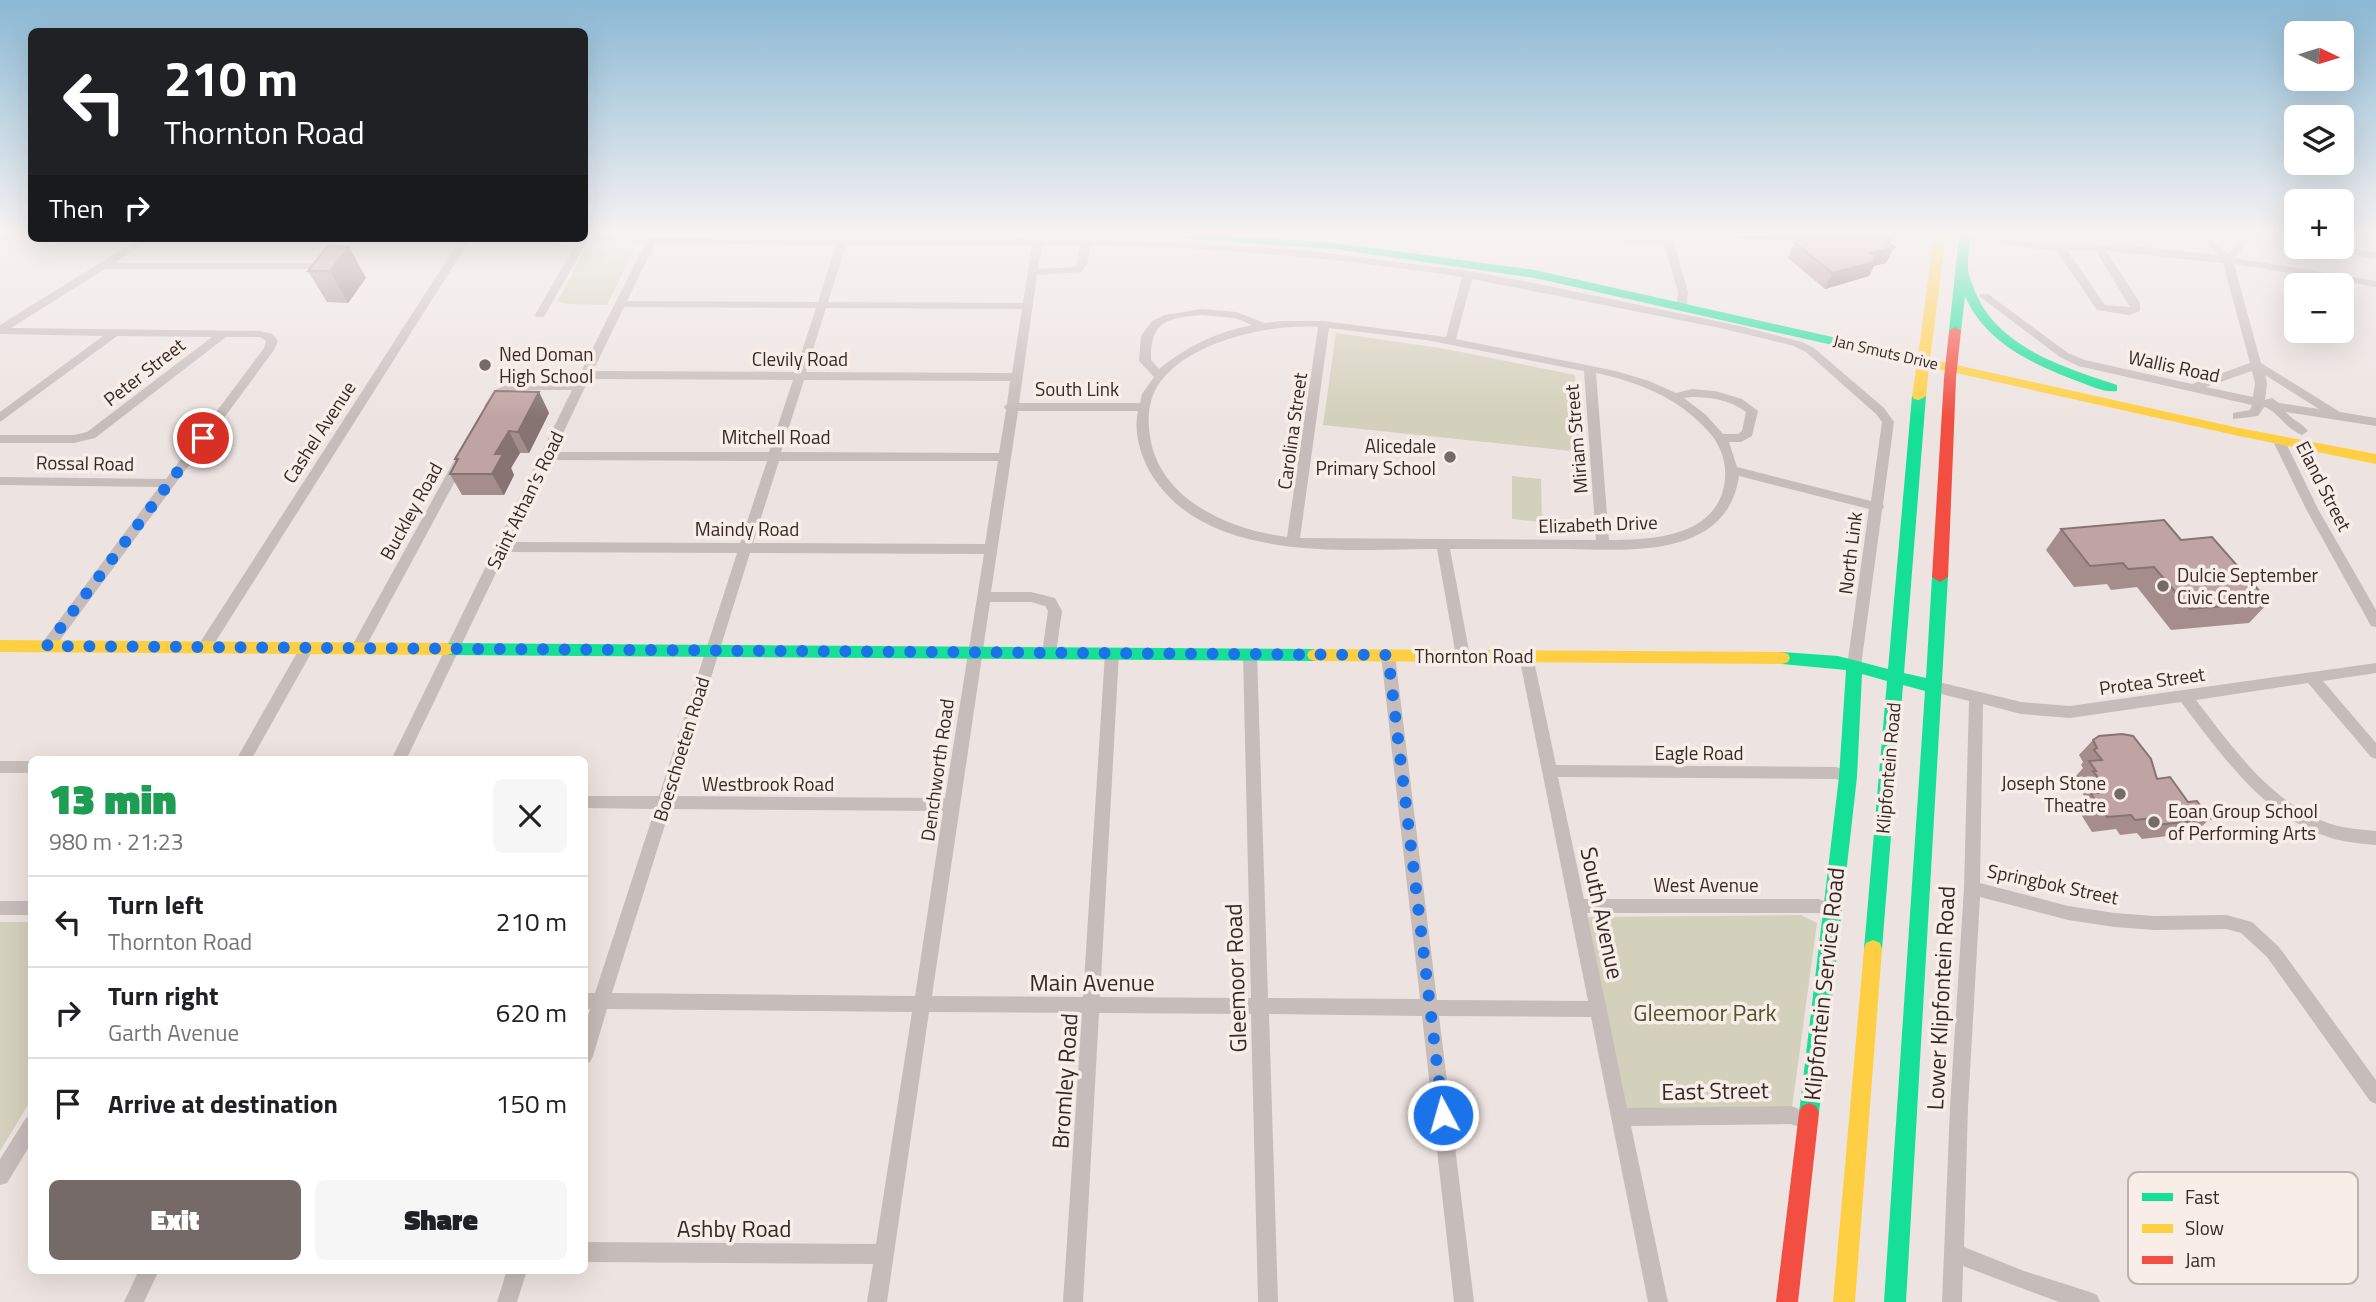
<!DOCTYPE html>
<html lang="en">
<head>
<meta charset="utf-8">
<style>
	:root { --surface:#fff; --page:#f6f6f6; --text:#202124; --muted:#757577; --line:#e0e0e0; --accent:#766a69 }
	body { margin:0; font-family:"Titillium Web",sans-serif; background:var(--page); color:var(--text); height:100vh; display:flex; flex-direction:column; font-size:26px; white-space:nowrap }
	* { box-sizing:border-box; margin:0 }
	p { font-size:23px; color:var(--muted) }
	.icon { flex:none; width:38px; height:38px; fill:none; stroke:currentColor; stroke-width:2; stroke-linecap:round; stroke-linejoin:round }
	.map { position:relative; flex:1; overflow:hidden }
	.panel { position:absolute; left:28px; top:756px; width:560px; height:518px; display:flex; flex-direction:column; background:var(--surface); border-radius:10px; box-shadow:0 7px 28px #0002 }
	.panel>* { flex:none }
	.top-card { position:absolute; left:28px; top:28px; width:560px; height:214px; border-radius:10px; box-shadow:0 7px 28px #0002; background:#202124; color:#fff; overflow:hidden }
	.needle { width:46px; rotate:94deg }
	.fabs { position:absolute; left:2284px; top:21px; display:grid; gap:14px }
	.fabs a { display:grid; place-items:center; width:70px; height:70px; border-radius:10px; background:var(--surface); box-shadow:0 7px 28px #0002; font-size:35px }
	.pin { position:absolute; display:grid; place-items:center; width:60px; height:60px; color:#fff; margin:-30px; border:4px solid #fff; border-radius:50%; box-shadow:0 2px 7px #0007 }
	.me { position:absolute; width:77px; margin:-38px; rotate:354deg; stroke-linejoin:round; filter:drop-shadow(0 0 5px #0008) }
	.turn { display:flex; align-items:center; gap:24px; height:147px; padding:0 21px; font-size:32px }
	.turn .icon { width:91px; height:91px; stroke-width:2.5 }
	.turn b { display:block; font-size:49px; line-height:60px }
	.then { display:flex; align-items:center; height:66px; padding:0 21px; background:#0003; gap:14px; font-size:26px }
	.round { display:grid; place-items:center; flex:none; width:74px; height:74px; border-radius:10px; background:var(--page) }
	.headline { display:flex; align-items:center; justify-content:space-between; height:119px; padding:0 21px }
	h1 { font-size:42px; font-weight:800; line-height:52px; color:#1e9e55 }
	.cta { display:flex; gap:14px; margin-top:auto; padding:14px 21px }
	.cta a { flex:1; height:80px; border-radius:10px; background:var(--accent); color:#fff; font-size:28px; font-weight:800; line-height:80px; text-align:center }
	.cta a+a { background:var(--page); color:var(--text) }
	ul { padding:0; list-style:none }
	li { display:flex; align-items:center; gap:21px; height:91px; padding:0 21px; border-top:2px solid var(--line) }
	li div { flex:1 }
	li b { display:block; font-size:26px }
	li em { font-style:normal }
	.map>svg:first-child { display:block }
	.green { fill:#d3d0bb }
	.lines { fill:none; stroke-linecap:round; stroke-linejoin:round }
	.stream { stroke:#9dbeb6; stroke-width:3.5 }
	.street { fill:#c6bcba; fill-rule:evenodd }
	.fast { fill:#16e098; fill-rule:evenodd }
	.slow { fill:#ffcf43; fill-rule:evenodd }
	.jam { fill:#f24e42; fill-rule:evenodd }
	.wall { fill:#a58d8c }
	.shaded-wall { fill:#867372 }
	.building { fill:#c0a4a3; stroke:#867372; stroke-width:2 }
	.route { stroke:#1a73e8; stroke-width:12; stroke-dasharray:0 21.6 }
	.poi-dot { fill:#766a69; stroke:#f9ede8; stroke-width:2.5 }
	.labels { text-anchor:middle; stroke-width:7; stroke-linejoin:round; paint-order:stroke }
	.far-street-label { font-size:16px; fill:#362928; stroke:#f9ede8 }
	.poi-label { font-size:19px; fill:#362928; stroke:#f9ede8; text-anchor:start }
	.street-label { font-size:19px; fill:#362928; stroke:#f9ede8 }
	.near-street-label { font-size:23px; fill:#362928; stroke:#f9ede8 }
	.near-park-label { font-size:23px; fill:#50542c; stroke:#f9ede8 }
	.key { fill:#f9ede8; stroke:#beb2ae; stroke-width:2 }
	.key-label { font-size:19px; fill:#362928 }
</style>
</head>
<body>
<div class="map">
<svg width="2376" height="1302" viewBox="0 0 2376 1302">
	<rect width="100%" height="100%" fill="#ede4e1"/>
	<g class="green">
		<polygon points="585,249 634,249 607,305 567,304 558,301"/>
		<polygon points="1336,333 1446,349 1575,375 1581,452 1323,425"/>
		<polygon points="1512,476 1541,479 1542,522 1512,519"/>
		<polygon points="1801,915 1817,923 1792,1108 1626,1110 1588,917"/>
		<polygon points="0,922 31,922 31,1100 0,1151"/>
	</g>
	<g class="lines">
		<polyline class="stream" points="2146,236 2219,236"/>
		<g class="street">
			<polygon points="1,236 12,236 0,245"/>
			<path d="M584,236L735,239H1111L1302,250L1468,271L1529,282L1740,326L1802,342L1814,348L1884,408L1894,422L1883,504L1884,507L1882,510L1861,666L1859,670H1849L1847,666L1869,509L1739,476C1727,559 1630,550 1568,549C1529,549 1489,549 1450,549L1470,656L1468,660H1458L1456,656L1437,549C1348,549 1210,564 1153,477C1141,458 1133,433 1138,411H1018L991,592H1031L1055,598L1062,611L1056,653L1054,657H1044L1042,653L1048,611L1045,606L1031,602H990L932,996L1083,997L1105,653L1107,649H1117L1119,653L1100,997L1251,998L1243,654L1245,650H1255L1257,654L1268,998L1420,999L1381,655L1383,651H1393L1395,655L1437,1000L1588,1001L1519,656L1521,652H1531L1533,656L1556,765L1836,767L1853,773L1856,777L1853,781L1848,783L1836,779L1558,777L1584,899H1818L1838,906L1840,911L1838,916L1832,918L1818,913H1587L1627,1108L1791,1106L1814,1115L1817,1121L1814,1127L1808,1130L1791,1124L1631,1126L1668,1302H1648L1591,1017L1439,1016L1474,1302H1454L1422,1016L1269,1014L1278,1302H1258L1251,1014L1099,1013L1083,1302H1063L1082,1013L929,1012L887,1302H867L873,1264L584,1262V1242L876,1244L912,1012L607,1009L593,1056L590,1062L584,1064V1027L590,1009H584V993H595L655,809L584,808V796H659L737,553L506,552L406,760H391L572,390H515L503,396L494,409L490,410L484,406L495,390L513,382H576L645,243L588,240L545,315L544,317H536L535,315L579,238H584ZM655,243L836,245L818,302L627,301ZM846,245H1032L1023,303L828,302ZM1042,245H1080L1077,264L1074,267L1038,269ZM1090,245C1215,247 1338,258 1462,277L1446,337L1324,321H1281L1265,323L1236,312L1202,309L1165,315L1152,321L1141,336L1139,361L1154,377L1142,394L1140,403H1019L1037,275L1081,272L1087,265ZM1472,279L1720,328L1794,346L1806,352L1876,414L1882,422L1871,501L1737,467L1729,442H1741L1752,436L1758,411L1742,399L1715,391L1692,389L1676,393L1649,381L1616,371L1456,339ZM624,307L816,308L795,372L593,371ZM826,308L1022,309L1012,373L806,372ZM1202,315L1235,318L1252,325C1217,332 1187,346 1159,369L1151,360C1150,321 1167,318 1202,315ZM1318,327L1287,537C1233,530 1164,503 1151,442C1148,426 1147,411 1153,395C1174,344 1269,323 1318,327ZM1329,328L1426,340L1584,371L1596,540L1300,538ZM1596,373C1638,382 1679,398 1708,431C1722,446 1728,466 1724,486C1714,537 1651,540 1609,540ZM589,379L793,380L769,452H554ZM804,380L1010,381L1007,404L1004,407L1006,410L999,453L781,452ZM1692,397C1711,397 1730,400 1746,412L1742,431L1738,434H1723L1706,415L1684,398ZM550,460L767,461L740,543L510,542ZM779,461H998L985,544L753,543ZM750,553L984,554L945,798L674,796ZM670,809L943,811L915,996L612,993Z"/>
			<polygon points="1451,236 1672,236 1688,292 1687,305 1682,308 1677,305 1678,292 1664,243 1456,239"/>
			<path d="M1977,236H1997L2036,243L2132,246L2218,255L2200,236H2210L2228,254L2243,236H2253L2235,258L2376,281V287L2234,264L2261,363L2340,412L2376,418V426L2286,412C2292,420 2302,423 2308,431L2302,435C2285,429 2277,410 2264,407L2258,416L2233,419V413L2250,410L2252,405L2078,366L2060,357L1979,296L1980,294H1988L2068,353L2085,360L2192,384L2250,363L2223,263L2106,251L2140,303V311L2129,315L2097,310L2056,250L2036,249L1982,239ZM2067,250L2096,251L2130,307L2105,305ZM2252,371L2255,383L2253,397L2206,387ZM2265,375L2319,409L2279,403L2272,398L2265,400L2267,383Z"/>
			<polygon points="2285,236 2296,236 2296,241"/>
			<polygon points="140,238 152,238 115,263 331,263 336,266 331,269 105,269 11,328 260,331 272,334 278,341 274,350 52,651 42,651 40,647 42,643 159,487 0,485 0,477 166,479 264,348 266,341 260,337 226,337 95,438 74,443 0,443 0,435 74,435 87,432 212,337 117,336 0,422 0,412 103,336 0,334 0,325"/>
			<polygon points="461,238 471,238 209,652 199,652 197,648 199,644"/>
			<polygon points="2342,246 2376,253 2376,259 2331,250 2326,247"/>
			<polygon points="2279,437 2285,441 2318,509 2376,610 2376,627 2371,626 2306,509 2273,441"/>
			<polygon points="460,457 466,461 363,652 353,652 351,648 353,644 454,461"/>
			<polygon points="307,643 312,644 314,648 251,760 236,760 302,644"/>
			<path d="M2376,663V673L2323,681L2376,743V759L2371,757L2308,683L2196,700C2230,744 2265,795 2318,819C2337,828 2356,829 2376,831V845C2365,844 2354,843 2343,841C2269,825 2224,758 2181,702L2070,718L2021,714L1983,704L1980,883L2068,906L2115,913L2154,916L2226,915L2252,922L2279,947L2376,1080V1104L2370,1101L2267,957L2241,933L2226,929L2154,930L2115,927L2068,920L1980,897L1968,1107L1964,1247L2024,1271L2090,1292L2097,1295L2100,1302H2059L1963,1266L1962,1302H1942L1950,1107L1964,888L1969,701L1930,691L1928,687L1930,683L1935,681L2021,702L2070,706Z"/>
			<rect x="0" y="761" width="32" height="12"/>
			<rect x="0" y="901" width="32" height="14"/>
			<polygon points="32,1115 32,1142 7,1183 0,1185 0,1159 26,1118"/>
			<polygon points="139,1270 159,1270 144,1302 124,1302"/>
			<polygon points="507,1270 527,1270 517,1302 497,1302"/>
		</g>
		<g class="fast">
			<polygon points="1179,236 1232,236 1335,243 1535,270 1886,349 1892,353 1886,357 1535,278 1335,249 1185,239"/>
			<path d="M1959,236H1971C1970,246 1967,258 1968,268C1968,275 1972,282 1974,289C1996,347 2063,367 2117,385V391C2105,393 2091,386 2080,382C2034,365 1985,343 1965,296L1961,331L1959,334H1951L1949,331Z"/>
			<polygon points="1919,392 1926,396 1904,673 1926,678 1932,577 1940,572 1948,577 1906,1302 1884,1302 1925,691 1903,685 1882,949 1880,955 1873,958 1866,955 1864,949 1887,681 1862,674 1857,777 1819,1113 1816,1120 1809,1123 1802,1120 1799,1113 1839,777 1846,670 1782,664 1776,662 1774,658 1776,654 1782,652 1838,656 1888,669 1912,396"/>
			<polygon points="447,643 1315,649 1321,651 1323,655 1321,659 1315,661 447,655 441,653 439,649 441,645"/>
		</g>
		<g class="slow">
			<polygon points="1934,236 1946,236 1930,359 2239,428 2376,454 2376,464 2239,436 1929,367 1926,396 1919,400 1914,399 1912,396 1917,364 1881,356 1880,353 1886,349 1918,356"/>
			<polygon points="0,640 447,643 453,645 455,649 453,653 447,655 0,652"/>
			<polygon points="1315,649 1782,652 1788,654 1790,658 1788,662 1782,664 1315,661 1309,659 1307,655 1309,651"/>
			<polygon points="1873,940 1880,943 1882,949 1855,1302 1833,1302 1864,949 1866,943"/>
		</g>
		<g class="jam">
			<polygon points="1955,327 1961,331 1956,378 1948,577 1940,582 1932,577 1944,378 1949,331"/>
			<polygon points="1809,1103 1816,1106 1819,1113 1798,1302 1776,1302 1799,1113 1802,1106"/>
		</g>
	</g>
	<g class="wall">
		<polygon points="1732,236 1893,236 1890,244 1894,247 1886,263 1874,266 1869,276 1825,289 1788,258 1794,242 1803,240 1734,239"/>
		<polygon points="349,247 366,278 348,303 327,302 308,271"/>
		<polygon points="539,392 549,413 529,453 520,453 511,468 514,475 504,495 462,495 450,474 456,462 455,459"/>
		<polygon points="2061,529 2181,540 2269,602 2249,623 2171,630 2137,587 2111,590 2107,584 2074,587 2046,550"/>
		<polygon points="2093,740 2157,779 2210,819 2194,833 2142,839 2137,833 2120,835 2116,829 2092,832 2077,808 2086,799 2083,794 2084,793 2079,786 2081,784 2076,776 2083,768 2081,765 2083,762 2079,755"/>
	</g>
	<g class="shaded-wall">
		<polygon points="1893,236 1887,249 1894,247 1886,263 1874,266 1869,276 1825,289 1832,273 1881,238"/>
		<polygon points="349,247 366,278 348,303 330,271"/>
		<polygon points="539,392 549,413 529,453 518,432"/>
		<polygon points="509,431 520,453 511,468 514,475 504,495 492,474 495,454"/>
	</g>
	<g class="building">
		<polygon points="1819,236 1893,236 1881,238 1894,247 1870,253 1876,258 1874,259 1876,261 1832,273 1794,242"/>
		<polygon points="328,246 349,247 330,271 308,271"/>
		<polygon points="495,391 539,392 518,432 509,431 495,454 503,454 492,474 450,474 458,459 455,459"/>
		<polygon points="2164,520 2181,540 2212,537 2269,602 2190,609 2154,567 2128,569 2123,563 2090,566 2061,529"/>
		<polygon points="2122,734 2133,736 2151,759 2157,779 2170,777 2188,802 2197,801 2210,819 2157,825 2152,818 2135,820 2131,815 2107,817 2091,794 2105,792 2097,780 2099,779 2093,771 2096,771 2089,761 2102,760 2094,750 2097,748 2093,740 2099,736"/>
	</g>
	<linearGradient id="sky" x2="0" y2="1"><stop stop-color="#8ab8d4"/><stop offset="0.56" stop-color="#f7f3f2"/><stop offset="1" stop-color="#f7f3f2" stop-opacity="0"/></linearGradient>
	<rect width="2376" height="418" fill="url(#sky)"/>
	<g class="lines">
		<polyline class="route" points="203,438 47,646 1388,655 1443,1115"/>
	</g>
	<g class="poi-dot">
		<circle cx="485" cy="365" r="7"/>
		<circle cx="1450" cy="457" r="7"/>
		<circle cx="2163" cy="586" r="7"/>
		<circle cx="2120" cy="794" r="7"/>
		<circle cx="2154" cy="822" r="7"/>
	</g>
	<g class="labels">
		<g class="far-street-label">
			<text transform="translate(1886 352) rotate(13)" y="6">Jan Smuts Drive</text>
		</g>
		<g class="poi-label">
			<text x="499" y="361">Ned Doman<tspan x="499" dy="22">High School</tspan></text>
			<text x="1436" y="453" text-anchor="end">Alicedale<tspan x="1436" dy="22">Primary School</tspan></text>
			<text x="2177" y="582">Dulcie September<tspan x="2177" dy="22">Civic Centre</tspan></text>
			<text x="2106" y="790" text-anchor="end">Joseph Stone<tspan x="2106" dy="22">Theatre</tspan></text>
			<text x="2168" y="818">Eoan Group School<tspan x="2168" dy="22">of Performing Arts</tspan></text>
		</g>
		<g class="street-label">
			<text x="800" y="366">Clevily Road</text>
			<text transform="translate(2174 366) rotate(12)" y="7">Wallis Road</text>
			<text transform="translate(144 372) rotate(-38)" y="7">Peter Street</text>
			<text x="1077" y="396">South Link</text>
			<text transform="translate(1292 431) rotate(-82)" y="7">Carolina Street</text>
			<text transform="translate(319 432) rotate(-57)" y="7">Cashel Avenue</text>
			<text x="776" y="444">Mitchell Road</text>
			<text transform="translate(1576 439) rotate(-95)" y="7">Miriam Street</text>
			<text transform="translate(85 463) rotate(1)" y="7">Rossal Road</text>
			<text transform="translate(2324 486) rotate(63)" y="7">Eland Street</text>
			<text transform="translate(525 500) rotate(-64)" y="7">Saint Athan's Road</text>
			<text transform="translate(411 511) rotate(-61)" y="7">Buckley Road</text>
			<text transform="translate(1598 524) rotate(-2)" y="7">Elizabeth Drive</text>
			<text x="747" y="536">Maindy Road</text>
			<text transform="translate(1850 553) rotate(-83)" y="7">North Link</text>
			<text x="1474" y="663">Thornton Road</text>
			<text transform="translate(2152 681) rotate(-8)" y="7">Protea Street</text>
			<text transform="translate(681 749) rotate(-73)" y="7">Boeschoeten Road</text>
			<text x="1699" y="760">Eagle Road</text>
			<text transform="translate(1888 768) rotate(-85)" y="7">Klipfontein Road</text>
			<text transform="translate(937 770) rotate(-82)" y="7">Denchworth Road</text>
			<text x="768" y="791">Westbrook Road</text>
			<text transform="translate(2053 884) rotate(12)" y="7">Springbok Street</text>
			<text x="1706" y="892">West Avenue</text>
		</g>
		<g class="near-street-label">
			<text transform="translate(1602 913) rotate(78)" y="8">South Avenue</text>
			<text transform="translate(1236 978) rotate(-92)" y="8">Gleemoor Road</text>
			<text x="1092" y="991">Main Avenue</text>
			<text transform="translate(1824 984) rotate(-84)" y="8">Klipfontein Service Road</text>
			<text transform="translate(1941 998) rotate(-87)" y="8">Lower Klipfontein Road</text>
			<text transform="translate(1065 1081) rotate(-86)" y="8">Bromley Road</text>
			<text transform="translate(1715 1091) rotate(-1)" y="8">East Street</text>
			<text x="734" y="1237">Ashby Road</text>
		</g>
		<g class="near-park-label">
			<text x="1705" y="1021">Gleemoor Park</text>
		</g>
	</g>
	<rect x="2128" y="1172" width="230" height="112" rx="10" class="key"/>
	<rect x="2142" y="1193" width="31" height="8" fill="#16e098"/>
	<rect x="2142" y="1224" width="31" height="9" fill="#ffcf43"/>
	<rect x="2142" y="1256" width="31" height="8" fill="#f24e42"/>
	<g class="key-label">
		<text x="2185" y="1204">Fast</text>
		<text x="2185" y="1235">Slow</text>
		<text x="2185" y="1267">Jam</text>
	</g>
</svg>
<div class="fabs">
<a><svg class="needle" viewBox="-14 -14 28 28"><path d="M0-13l5 13h-10z" fill="#e53935"/><path d="M0 13l5-13h-10z" fill="#757577"/></svg></a>
<a><svg class="icon" aria-label="layers" viewBox="0 0 24 24"><path d="M12 4l9 5-9 5-9-5zM3 14l9 5 9-5"/></svg></a>
<a>+</a>
<a>−</a>
</div>
<div class="pin" style="left:203px;top:438px;background:#d93025"><svg class="icon" aria-label="arrive" viewBox="0 0 24 24"><path d="M6 21V4h12l-3 4 3 4H6"/></svg></div>
<svg class="me" style="left:1443px;top:1115px" viewBox="-20 -20 40 40"><circle r="17" fill="#1a73e8" stroke="#fff" stroke-width="3"/><path d="M0-11L8 9 0 5-8 9z" fill="#fff"/></svg>
<div class="top-card">
<div class="turn"><svg class="icon" aria-label="left" viewBox="0 0 24 24"><path d="M17 20v-9H6M10 6l-5 5 5 5"/></svg><div><b>210 m</b>Thornton Road</div></div>
<div class="then">Then<svg class="icon" aria-label="right" viewBox="0 0 24 24"><path d="M7 20v-9h11M14 6l5 5-5 5"/></svg></div>
</div>
<section class="panel">
<div class="headline"><div><h1>13 min</h1><p>980 m · 21:23</p></div><a class="round"><svg class="icon" aria-label="close" viewBox="0 0 24 24"><path d="M6 6l12 12M18 6L6 18"/></svg></a></div>
<ul>
<li><svg class="icon" aria-label="left" viewBox="0 0 24 24"><path d="M17 20v-9H6M10 6l-5 5 5 5"/></svg><div><b>Turn left</b><p>Thornton Road</p></div><em>210 m</em></li>
<li><svg class="icon" aria-label="right" viewBox="0 0 24 24"><path d="M7 20v-9h11M14 6l5 5-5 5"/></svg><div><b>Turn right</b><p>Garth Avenue</p></div><em>620 m</em></li>
<li><svg class="icon" aria-label="arrive" viewBox="0 0 24 24"><path d="M6 21V4h12l-3 4 3 4H6"/></svg><div><b>Arrive at destination</b></div><em>150 m</em></li>
</ul>
<div class="cta"><a>Exit</a><a>Share</a></div>
</section>
</div>
</body>
</html>
